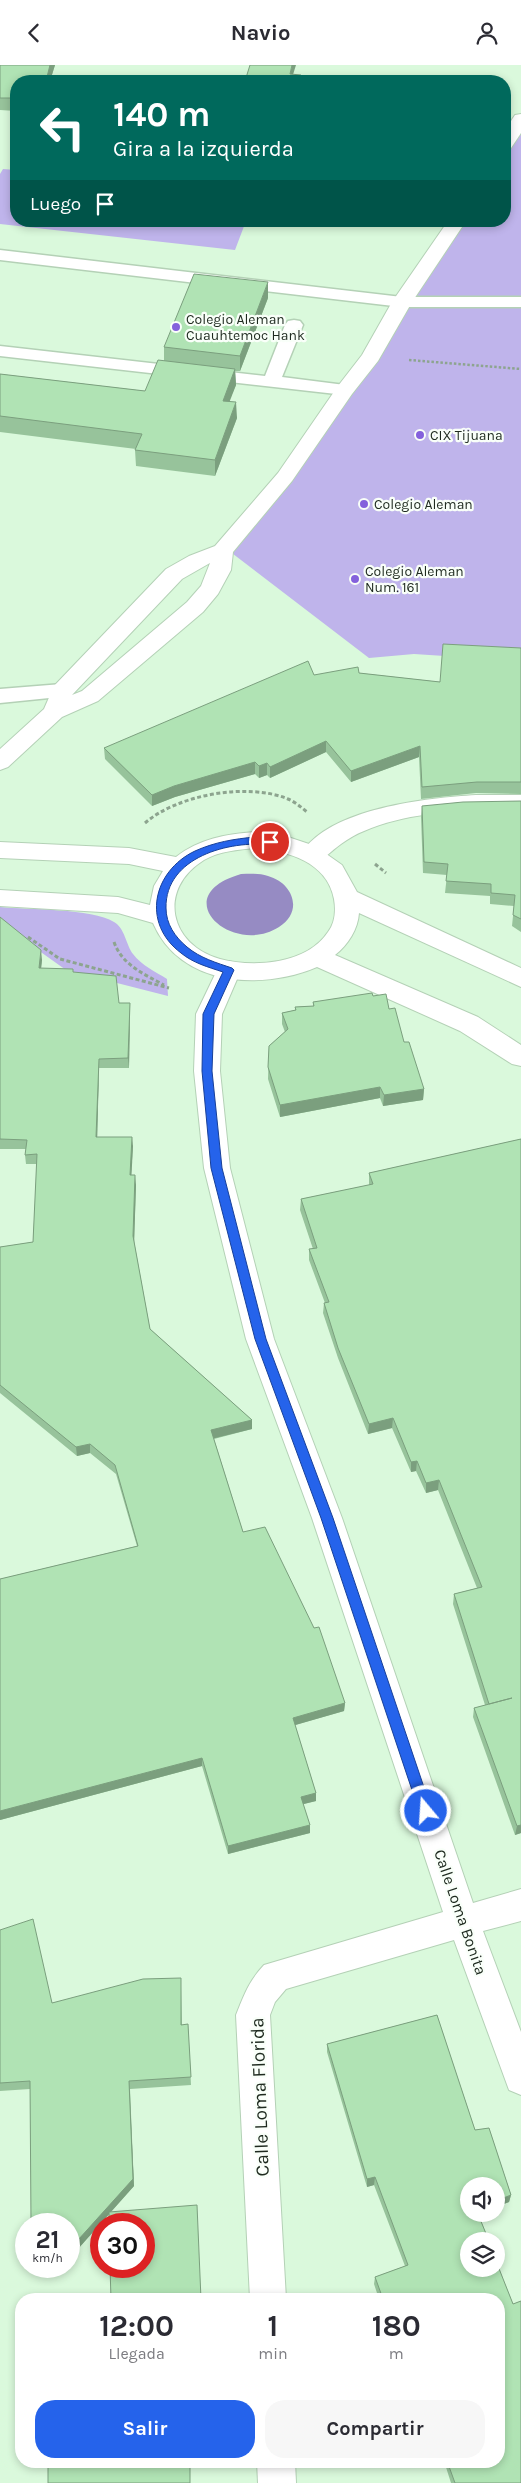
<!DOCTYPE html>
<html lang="es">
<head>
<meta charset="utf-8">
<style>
	:root { --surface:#fff; --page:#f7f7f7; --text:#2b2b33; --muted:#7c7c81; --accent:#2563eb }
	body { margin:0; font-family:Karla,sans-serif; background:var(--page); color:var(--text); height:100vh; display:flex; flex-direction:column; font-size:19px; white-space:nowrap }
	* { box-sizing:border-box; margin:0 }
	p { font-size:16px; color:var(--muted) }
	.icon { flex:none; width:28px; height:28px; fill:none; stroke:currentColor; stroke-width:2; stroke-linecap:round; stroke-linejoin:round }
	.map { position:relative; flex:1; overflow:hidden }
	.drawer { position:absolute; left:15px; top:2228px; width:490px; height:175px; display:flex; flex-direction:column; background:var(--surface); border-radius:20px; box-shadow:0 2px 8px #0003 }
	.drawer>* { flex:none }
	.banner { position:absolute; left:10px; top:10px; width:501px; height:152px; border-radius:20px; box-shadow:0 2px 8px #0003; background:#00695c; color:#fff; overflow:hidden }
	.buttons { position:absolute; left:460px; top:2112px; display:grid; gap:10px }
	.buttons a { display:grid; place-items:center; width:45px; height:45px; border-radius:50%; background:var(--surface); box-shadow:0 2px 8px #0003; font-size:25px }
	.speed { position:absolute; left:15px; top:2148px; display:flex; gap:10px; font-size:25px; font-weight:700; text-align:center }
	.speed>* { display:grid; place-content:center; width:65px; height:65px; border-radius:50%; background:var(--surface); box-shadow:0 2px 8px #0003; line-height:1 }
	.speed small { font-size:12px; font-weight:400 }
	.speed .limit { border:8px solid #d22; background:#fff; color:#111 }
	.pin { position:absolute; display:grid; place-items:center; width:42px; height:42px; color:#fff; margin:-21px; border:2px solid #fff; border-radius:50%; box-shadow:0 1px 5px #0007 }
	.me { position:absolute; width:55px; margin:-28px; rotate:342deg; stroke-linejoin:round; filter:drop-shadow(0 0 4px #0008) }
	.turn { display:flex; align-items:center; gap:18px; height:105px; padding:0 20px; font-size:22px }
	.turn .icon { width:65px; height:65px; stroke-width:2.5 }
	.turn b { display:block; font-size:35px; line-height:42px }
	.then { display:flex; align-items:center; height:48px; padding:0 20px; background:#0003; gap:10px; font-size:19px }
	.eta { display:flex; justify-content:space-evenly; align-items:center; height:85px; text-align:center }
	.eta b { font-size:30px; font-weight:700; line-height:35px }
	.action { display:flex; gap:10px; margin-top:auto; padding:10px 20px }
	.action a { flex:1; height:58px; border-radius:20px; background:var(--accent); color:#fff; font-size:20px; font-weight:700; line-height:58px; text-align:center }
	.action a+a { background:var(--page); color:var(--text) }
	header { display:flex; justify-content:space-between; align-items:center; height:65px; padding:0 20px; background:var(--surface); font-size:22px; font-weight:700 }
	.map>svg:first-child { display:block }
	.green { fill:#bfb4eb }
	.water { fill:#968bc3 }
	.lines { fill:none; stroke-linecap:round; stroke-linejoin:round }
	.service-casing { stroke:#b4d1b6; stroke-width:3 }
	.minor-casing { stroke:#b4d1b6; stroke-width:2 }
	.secondary-casing { stroke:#b4d1b6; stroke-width:2 }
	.path-far1 { stroke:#8da48f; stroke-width:2.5; stroke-dasharray:2.5 2; stroke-linecap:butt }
	.path { stroke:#8da48f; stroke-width:3; stroke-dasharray:4 2.5; stroke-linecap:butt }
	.service { fill:#fff; fill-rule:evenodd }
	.minor { fill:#fff; fill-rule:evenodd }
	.secondary { fill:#fff; fill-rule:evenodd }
	.wall { fill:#97c39b }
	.shaded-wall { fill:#7b9f7e }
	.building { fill:#b0e3b4; stroke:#7b9f7e }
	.route { fill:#2563eb; stroke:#184099 }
	.poi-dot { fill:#8461dc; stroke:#f9fff9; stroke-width:2 }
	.labels { text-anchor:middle; stroke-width:4.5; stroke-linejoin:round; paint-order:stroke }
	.far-poi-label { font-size:14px; fill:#1e2a1f; stroke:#f9fff9; text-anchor:start }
	.street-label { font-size:16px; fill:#1e2a1f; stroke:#f9fff9 }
	.near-street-label { font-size:19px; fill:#1e2a1f; stroke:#f9fff9 }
</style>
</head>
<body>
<header><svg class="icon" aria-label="back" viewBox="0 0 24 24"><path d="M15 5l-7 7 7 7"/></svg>Navio<svg class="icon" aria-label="person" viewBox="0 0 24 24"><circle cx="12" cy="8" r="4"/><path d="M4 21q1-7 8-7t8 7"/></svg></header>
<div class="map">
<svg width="521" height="2418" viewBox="0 0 521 2418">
	<rect width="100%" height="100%" fill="#daf9dc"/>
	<g class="green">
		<polygon points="521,61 521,596 414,589 369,593 224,482 462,156 505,156 505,87"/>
		<polygon points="3,104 16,105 16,156 246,156 235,185 0,159 0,109"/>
		<path d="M0,842C28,845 92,843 114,857C125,863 126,880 133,889C141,900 156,907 167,914L168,931L66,905L0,858Z"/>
	</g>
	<path class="water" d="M241,809C250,809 259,808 268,811C293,818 304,846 279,862C232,892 165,831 241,809Z"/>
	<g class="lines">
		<defs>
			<g id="service">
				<polygon points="0,185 402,232 521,232 521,242 402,242 0,195"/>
				<polygon points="294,255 300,256 303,260 282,312 345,320 351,321 354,325 351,329 345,330 0,291 0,281 265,311 285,260 288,256"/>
				<polygon points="62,619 69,621 72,626 69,631 0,638 0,624"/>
			</g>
			<g id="minor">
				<polygon points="521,49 521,68 511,83 505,84 505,65 515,50"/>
				<path d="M448,156H466L412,237L378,296L352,329L292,416L233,487L231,505L218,529L203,547L98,636L62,652L8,702L0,705V684L44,644L54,621L166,504L189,491L215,481L278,408L338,321L362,290L392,237ZM210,498L201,521L187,537L82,626L72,630L182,514Z"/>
				<path d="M476,730H521V746C470,745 412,745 364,766C356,769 348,774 341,779C328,788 321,800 305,795L301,789C329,743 428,733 476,730Z"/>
				<path d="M229,896L238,899L241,905L222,949L220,1006L230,1103L274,1274L342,1453L473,1838L521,1824V1856L483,1866L521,1967V2030L509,2025L454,1875L286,1924L275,1937L270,1950L286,2234H250L236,1950C244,1930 249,1916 264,1900L443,1847L312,1453L246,1274L204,1103L194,1006L196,949L220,899Z"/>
				<polygon points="257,2396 295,2396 296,2418 258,2418"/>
			</g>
			<path id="secondary" d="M255,767L285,771L315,781L342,800L357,827L521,903V922L359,848C358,864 348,880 335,890L478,952L521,980V1001L512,999L460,966L317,902C261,926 180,921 153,858L118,848L0,841V825L118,832L150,840L154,821L163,806L129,799L0,793V777L129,783L176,792C199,774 226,769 255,767ZM255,783C288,786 327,797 334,834C336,845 335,858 328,867C307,899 254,903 220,894C169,880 157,824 204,795C220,786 237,785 255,783Z"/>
		</defs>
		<use href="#service" class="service-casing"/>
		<use href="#minor" class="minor-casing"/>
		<use href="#secondary" class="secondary-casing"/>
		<polyline class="path-far1" points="409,295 521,304"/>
		<g class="path">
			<path d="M145,758C177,730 247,717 288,734C295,737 301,742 307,747"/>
			<polyline points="375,799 386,808"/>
			<polyline points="28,872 60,894 169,923"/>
			<path d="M114,877C122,900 144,909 164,920"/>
		</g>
		<use href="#service" class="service"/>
		<use href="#minor" class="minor"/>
		<use href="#secondary" class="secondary"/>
	</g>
	<g class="wall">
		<polygon points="0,0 55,0 50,16 16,16 16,46 0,45"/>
		<polygon points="268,233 240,306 235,306 236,320 229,336 237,353 215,411 136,401 135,385 136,384 0,367 0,309 145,326 164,296 164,282"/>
		<polygon points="521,583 521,729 476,728 421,734 419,692 351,717 326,687 270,713 267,710 259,713 255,709 175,732 152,741 105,694 104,683 314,610 359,608 440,617"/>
		<polygon points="521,736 521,867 512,861 514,841 490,839 490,831 445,828 447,810 423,808 421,752 422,741"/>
		<polygon points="0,852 42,895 41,903 73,907 119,938 130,938 130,947 129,1003 99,1003 97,1072 133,1081 131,1110 136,1120 134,1176 150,1264 252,1355 252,1364 214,1374 243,1467 345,1638 344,1646 295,1660 316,1728 316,1736 303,1739 310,1768 228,1789 202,1701 0,1755 0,1514 137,1481 116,1409 90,1388 77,1391 0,1328 0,1182 33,1177 37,1099 26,1099 25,1090 26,1084 0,1084"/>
		<polygon points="373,931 389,944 424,1024 423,1035 383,1041 380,1033 280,1052 268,1014 269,981 285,967 282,959 282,948 295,945 295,942 313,941 313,937"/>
		<polygon points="521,1074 521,1768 515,1770 473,1652 474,1643 485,1640 453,1539 454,1529 477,1523 438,1425 426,1428 416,1406 411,1407 392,1363 368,1369 338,1293 323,1248 324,1238 325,1238 309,1195 309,1184 313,1184 300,1145 301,1134 369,1120 369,1108"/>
		<polygon points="0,1865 52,1938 181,1922 182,1960 188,1959 191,2020 130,2024 134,2121 69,2194 69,2159 32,2159 30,2024 0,2026"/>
		<polygon points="437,1950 475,2065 489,2063 511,2130 509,2137 496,2142 496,2121 469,2121 469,2149 480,2149 478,2149 489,2176 469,2176 469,2204 496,2204 496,2196 513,2239 521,2236 521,2418 451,2418 444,2396 499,2396 499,2234 379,2234 374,2219 375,2212 405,2201 374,2120 367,2122 327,1987 327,1979"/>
	</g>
	<g class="shaded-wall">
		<polygon points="50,0 55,0 50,16 46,16"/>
		<polygon points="292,0 296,0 291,16 290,9"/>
		<polygon points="268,217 268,233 240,306 240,291"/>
		<polygon points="235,304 236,320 224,351 223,336"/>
		<polygon points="236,337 237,353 215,411 215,395"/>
		<polygon points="326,676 326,687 270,713 270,702"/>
		<polygon points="420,681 419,692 351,717 351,706"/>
		<polygon points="255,697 255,709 175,732 152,741 152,730 174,721"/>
		<polygon points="267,698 267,710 259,713 259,701"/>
		<polygon points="41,885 42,895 40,913 39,903"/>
		<polygon points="130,938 130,947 129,1003 128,993"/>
		<polygon points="99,994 99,1003 97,1081 96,1072"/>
		<polygon points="380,1022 380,1033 280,1052 280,1040"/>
		<polygon points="424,1024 423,1035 383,1041 384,1030"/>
		<polygon points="132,1072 133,1081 131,1119 130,1110"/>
		<polygon points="135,1110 136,1120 134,1181 133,1171"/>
		<polygon points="393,1353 392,1363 368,1369 369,1359"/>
		<polygon points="252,1355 252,1364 211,1374 211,1365"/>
		<polygon points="90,1379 90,1388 77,1391 76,1382"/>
		<polygon points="417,1396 416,1406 411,1407 411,1397"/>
		<polygon points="439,1415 438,1425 426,1428 426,1418"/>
		<polygon points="345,1638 344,1646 292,1661 293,1653"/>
		<polygon points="202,1693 202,1701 0,1755 0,1746"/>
		<polygon points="316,1728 316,1736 300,1740 301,1732"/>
		<polygon points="310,1760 310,1768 228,1789 228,1781"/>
		<polygon points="521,1760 521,1768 515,1770 517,1761"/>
		<polygon points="129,2016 134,2121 69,2194 69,2185"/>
		<polygon points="375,2112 374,2120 367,2122 367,2114"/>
		<polygon points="511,2130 509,2137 496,2142 496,2136"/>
	</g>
	<g class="building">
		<polygon points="0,0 50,0 46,16 16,16 16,33 0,33"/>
		<polygon points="250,0 292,0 290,9 301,10 299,16 245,16"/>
		<polygon points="194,209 268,217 240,291 164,282"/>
		<polygon points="158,295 235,304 223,336 236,337 215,395 135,385 142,369 0,351 0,309 145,326"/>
		<polygon points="443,579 521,583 521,717 477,717 422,722 420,681 351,706 326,676 270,702 267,698 259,701 255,697 174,721 152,730 104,683 308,596 314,610 358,602 359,608 440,617"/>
		<polygon points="521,736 521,854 513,850 515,830 491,828 491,819 446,816 448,799 424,797 422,741 463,737"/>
		<polygon points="0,852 41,885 39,903 73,904 73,907 116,911 119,938 130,938 128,993 99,994 96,1072 132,1072 130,1110 135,1110 133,1171 150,1264 252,1355 211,1365 243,1467 265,1462 314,1563 319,1562 345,1638 293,1653 316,1728 301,1732 310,1760 228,1781 202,1693 0,1746 0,1514 138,1481 115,1400 90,1379 76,1382 0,1320 0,1182 33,1177 37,1089 25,1090 27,1075 0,1074"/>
		<polygon points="372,928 373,931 386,929 389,944 395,943 404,977 409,977 424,1024 384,1030 380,1022 280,1040 268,1002 269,981 288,964 282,948 296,945 295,942 314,941 313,937"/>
		<polygon points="521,1074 521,1760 517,1761 474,1643 512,1633 489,1639 454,1529 482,1522 439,1415 426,1418 417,1396 411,1397 393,1353 369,1359 338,1283 324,1238 329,1237 309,1184 317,1183 301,1134 373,1119 369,1108"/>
		<polygon points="33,1854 52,1938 143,1914 181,1913 181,1960 188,1959 191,2012 129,2016 133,2114 69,2185 69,2159 32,2159 31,2158 30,2016 0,2018 0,1865"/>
		<polygon points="437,1950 475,2065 489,2063 511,2130 496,2136 496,2121 469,2121 469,2149 478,2149 489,2176 469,2176 469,2204 496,2204 496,2196 513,2239 521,2236 521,2418 455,2418 447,2396 499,2396 499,2234 383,2234 375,2212 408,2200 375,2112 367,2114 327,1979"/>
		<polygon points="197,2140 201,2234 111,2234 110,2201 144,2201 144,2159 109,2159 109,2147"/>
		<rect x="48" y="2396" width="142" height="22"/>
	</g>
	<path class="route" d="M255,772L270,773L275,777L270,780C230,775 165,792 166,843C166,859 175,872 187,882C200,893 217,898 232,903L234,905L214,949L212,1006L222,1103L266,1274L333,1453L432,1746L430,1750L426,1752L421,1750L419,1746L321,1453L255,1274L211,1103L202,1006L203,949L223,907C208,902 193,898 181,888C141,858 153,806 195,786C215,777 234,774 255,772Z"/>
	<g class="poi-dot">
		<circle cx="176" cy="262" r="5"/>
		<circle cx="420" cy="370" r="5"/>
		<circle cx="364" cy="439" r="5"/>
		<circle cx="355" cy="514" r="5"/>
	</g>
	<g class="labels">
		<g class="far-poi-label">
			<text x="186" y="259">Colegio Aleman<tspan x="186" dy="16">Cuauhtemoc Hank</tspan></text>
			<text x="430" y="375">CIX Tijuana</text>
			<text x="374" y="444">Colegio Aleman</text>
			<text x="365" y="511">Colegio Aleman<tspan x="365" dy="16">Num. 161</tspan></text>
		</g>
		<g class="street-label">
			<text transform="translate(461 1847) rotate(71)" y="6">Calle Loma Bonita</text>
		</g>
		<g class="near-street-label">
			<text transform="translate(259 2032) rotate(-92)" y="7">Calle Loma Florida</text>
		</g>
	</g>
</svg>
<div class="buttons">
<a><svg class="icon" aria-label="sound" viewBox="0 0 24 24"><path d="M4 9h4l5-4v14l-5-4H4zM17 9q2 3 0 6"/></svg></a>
<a><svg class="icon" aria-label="layers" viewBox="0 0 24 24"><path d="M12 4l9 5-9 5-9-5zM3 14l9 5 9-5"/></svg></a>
</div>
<div class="speed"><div>21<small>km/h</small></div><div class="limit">30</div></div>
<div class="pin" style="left:270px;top:777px;background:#d93025"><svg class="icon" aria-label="arrive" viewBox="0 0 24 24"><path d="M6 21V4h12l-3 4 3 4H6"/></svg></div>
<svg class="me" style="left:426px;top:1746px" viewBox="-20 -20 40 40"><circle r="17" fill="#2563eb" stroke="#fff" stroke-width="3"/><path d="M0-11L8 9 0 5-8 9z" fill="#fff"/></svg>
<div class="banner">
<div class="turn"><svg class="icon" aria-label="left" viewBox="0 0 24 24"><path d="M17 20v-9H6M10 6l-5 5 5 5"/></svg><div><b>140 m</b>Gira a la izquierda</div></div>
<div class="then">Luego<svg class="icon" aria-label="arrive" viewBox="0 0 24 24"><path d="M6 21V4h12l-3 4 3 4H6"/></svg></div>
</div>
<section class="drawer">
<div class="eta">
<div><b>12:00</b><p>Llegada</p></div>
<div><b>1</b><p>min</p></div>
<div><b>180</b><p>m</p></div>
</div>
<div class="action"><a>Salir</a><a>Compartir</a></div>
</section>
</div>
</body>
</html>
